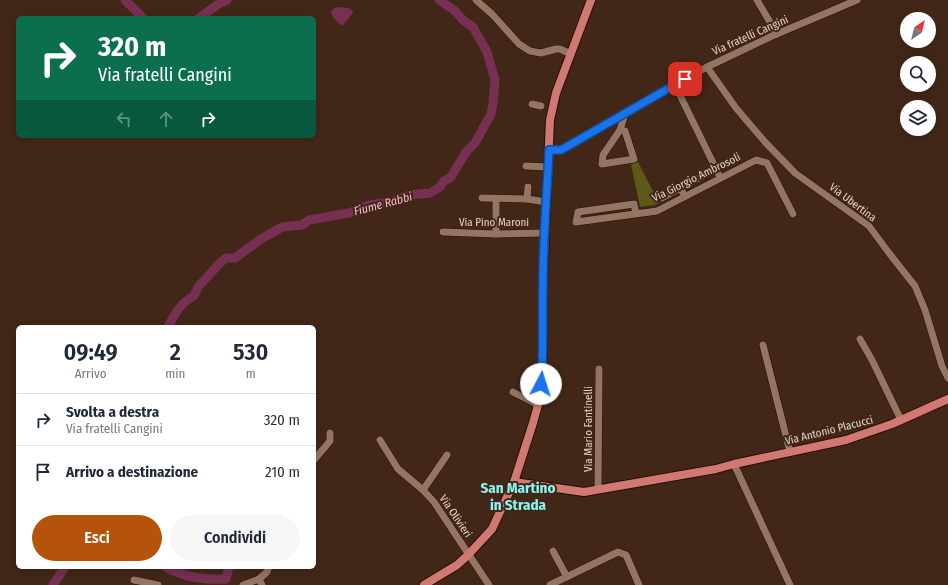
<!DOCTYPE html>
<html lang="it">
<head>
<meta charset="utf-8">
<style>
	:root { --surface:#fff; --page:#f6f6f7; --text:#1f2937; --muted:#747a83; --line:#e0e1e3; --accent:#b45309 }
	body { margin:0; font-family:"Fira Sans Condensed",sans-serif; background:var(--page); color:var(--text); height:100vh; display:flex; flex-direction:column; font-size:15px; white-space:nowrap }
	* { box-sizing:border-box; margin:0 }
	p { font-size:13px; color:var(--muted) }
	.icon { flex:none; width:22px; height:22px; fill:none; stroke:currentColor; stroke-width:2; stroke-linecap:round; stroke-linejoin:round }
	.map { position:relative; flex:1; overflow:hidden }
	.details { position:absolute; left:16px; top:325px; width:300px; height:244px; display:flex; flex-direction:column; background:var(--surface); border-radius:6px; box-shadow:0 2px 10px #0003 }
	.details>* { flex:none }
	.top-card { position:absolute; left:16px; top:16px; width:300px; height:122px; border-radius:6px; box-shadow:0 2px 10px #0003; background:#0b6e4f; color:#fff; overflow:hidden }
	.needle { width:26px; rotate:35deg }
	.buttons { position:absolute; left:900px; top:12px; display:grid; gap:8px }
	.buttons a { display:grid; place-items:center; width:36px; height:36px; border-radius:50%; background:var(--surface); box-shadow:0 2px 10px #0003; font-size:20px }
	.pin { position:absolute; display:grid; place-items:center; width:34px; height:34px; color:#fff; margin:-17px; border-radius:8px; box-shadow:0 2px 6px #0006 }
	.me { position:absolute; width:44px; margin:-22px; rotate:5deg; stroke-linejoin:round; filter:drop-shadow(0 0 3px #0008) }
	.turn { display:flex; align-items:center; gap:14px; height:84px; padding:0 16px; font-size:18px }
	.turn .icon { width:52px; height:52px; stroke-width:2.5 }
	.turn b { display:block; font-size:28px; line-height:34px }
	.lanes { display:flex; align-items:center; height:38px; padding:0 16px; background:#0003; justify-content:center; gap:20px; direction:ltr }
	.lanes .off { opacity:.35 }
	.eta { display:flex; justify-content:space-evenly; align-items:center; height:68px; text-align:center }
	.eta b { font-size:24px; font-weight:600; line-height:28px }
	.button { display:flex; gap:8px; margin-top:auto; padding:8px 16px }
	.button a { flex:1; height:46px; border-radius:24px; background:var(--accent); color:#fff; font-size:16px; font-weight:600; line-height:46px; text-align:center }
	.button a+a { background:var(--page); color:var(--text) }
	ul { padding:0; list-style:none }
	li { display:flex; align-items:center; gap:12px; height:52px; padding:0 16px; border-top:1px solid var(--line) }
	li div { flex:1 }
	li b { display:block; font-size:15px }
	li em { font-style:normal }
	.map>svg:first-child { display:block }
	.green { fill:#5c5918 }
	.water { fill:#773052 }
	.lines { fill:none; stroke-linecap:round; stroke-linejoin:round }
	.river { stroke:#773052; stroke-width:9 }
	.minor-casing { stroke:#280f02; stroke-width:8 }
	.major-casing { stroke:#280f02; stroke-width:10 }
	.minor { stroke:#947462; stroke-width:7 }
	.major { stroke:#d07973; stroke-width:8 }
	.route-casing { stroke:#114b97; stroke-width:10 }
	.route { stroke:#1a73e8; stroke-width:7 }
	.labels { text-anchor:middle; stroke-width:4; stroke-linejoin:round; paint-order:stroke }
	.street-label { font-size:11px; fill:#e4d2c8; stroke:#422718 }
	.water-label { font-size:12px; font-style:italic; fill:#fbbad5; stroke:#422718 }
	.district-label { font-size:15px; font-weight:bold; fill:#8af5f1; stroke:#422718 }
</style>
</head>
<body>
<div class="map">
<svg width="948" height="585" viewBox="0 0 948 585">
	<rect width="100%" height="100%" fill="#422718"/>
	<polygon class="green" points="638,162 659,203 654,205 640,207 631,164"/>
	<path class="water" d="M336,7L348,8L352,10L353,13L343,25C337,24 334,18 331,13V11Z"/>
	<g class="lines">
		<g class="river">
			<polyline points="125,0 143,18"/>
			<polyline points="199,18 220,3 227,0"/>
			<path d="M168,327C174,315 181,302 194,296L198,287L220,263L226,258H235L261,239L282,227L302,225L309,220L349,213L369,205L390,202L409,195L430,193L440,187L444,181L451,177L466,152L475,143L491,114L493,103L495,80L487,52L473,27L463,20L454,10L439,0"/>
			<path d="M166,567C183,577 206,580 226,579L229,567"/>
			<polyline points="53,585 65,567"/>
		</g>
		<defs>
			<g id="minor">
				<polyline points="476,0 492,14 519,44 530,51 541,53 556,49 560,49 571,54"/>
				<polyline points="757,0 777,34"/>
				<polyline points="707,67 736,108 765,142 795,173 869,226 889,253 915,286 925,310 942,366 948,378"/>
				<polyline points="675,85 720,177"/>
				<polyline points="532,104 541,106"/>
				<polyline points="620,130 625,131 634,159 602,164 603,155 620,130 625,114"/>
				<polyline points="549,150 561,150 707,67 772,36 857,0"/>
				<polyline points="526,166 548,167"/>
				<polyline points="680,188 707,174"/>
				<polyline points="482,198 527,199 546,202"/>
				<polyline points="662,198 680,188 685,196"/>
				<polyline points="527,199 528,187"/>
				<polyline points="636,214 634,204 578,212 576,222 657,211 756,160 767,163 793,214"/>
				<polyline points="443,232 496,234 544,233"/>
				<polyline points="496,234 496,199"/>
				<polyline points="860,339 872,360 901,420"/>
				<polyline points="763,345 790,452"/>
				<polyline points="513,392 538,405"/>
				<polyline points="380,440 398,469 423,490"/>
				<polyline points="447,455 423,490 434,502 489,585"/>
				<polyline points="314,460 330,441 330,433"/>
				<polyline points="734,464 790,585"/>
				<polyline points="598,489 599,369"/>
				<polyline points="553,551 567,577"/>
				<polyline points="134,580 158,585"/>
				<polyline points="243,585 259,579"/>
				<polyline points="262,585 259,579 267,572 269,567"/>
				<polyline points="550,585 618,552 626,555 639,585"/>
			</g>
			<g id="major">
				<polyline points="514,482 584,492 716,469 734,464 846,440 892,424 948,399"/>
				<polyline points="424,585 457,565 468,555 492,529 514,482 533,423 540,398 543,355 543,282 550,120 556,93 591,0"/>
			</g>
		</defs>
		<use href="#minor" class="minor-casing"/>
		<use href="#major" class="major-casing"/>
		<use href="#minor" class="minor"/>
		<use href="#major" class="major"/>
	</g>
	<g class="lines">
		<defs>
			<path id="route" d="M541,384C544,350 542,316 543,282C543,238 547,194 549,150H561L685,79"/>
		</defs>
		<use href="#route" class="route-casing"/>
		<use href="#route" class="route"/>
	</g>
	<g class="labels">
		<g class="street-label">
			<text transform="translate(750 35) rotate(-24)" y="4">Via fratelli Cangini</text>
			<text transform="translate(696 177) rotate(-26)" y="4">Via Giorgio Ambrosoli</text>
			<text transform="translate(853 202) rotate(37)" y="4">Via Ubertina</text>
			<text x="494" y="226">Via Pino Maroni</text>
			<text transform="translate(588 429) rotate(-90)" y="4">Via Mario Fantinelli</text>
			<text transform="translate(829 430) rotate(-14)" y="4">Via Antonio Placucci</text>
			<text transform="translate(456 516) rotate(56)" y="4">Via Olivieri</text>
		</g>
		<g class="water-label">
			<text transform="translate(383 204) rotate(-15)" y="4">Fiume Rabbi</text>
		</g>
		<g class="district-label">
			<text x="518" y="493">San Martino<tspan x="518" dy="17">in Strada</tspan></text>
		</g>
	</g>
</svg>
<div class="buttons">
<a><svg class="needle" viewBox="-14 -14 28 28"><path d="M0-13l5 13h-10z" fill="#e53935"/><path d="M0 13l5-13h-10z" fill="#747a83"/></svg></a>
<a><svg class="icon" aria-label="search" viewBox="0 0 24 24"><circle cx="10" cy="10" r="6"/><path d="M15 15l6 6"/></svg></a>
<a><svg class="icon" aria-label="layers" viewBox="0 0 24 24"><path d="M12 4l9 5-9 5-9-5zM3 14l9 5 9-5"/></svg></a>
</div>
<div class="pin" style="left:685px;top:79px;background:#d93025"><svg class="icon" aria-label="arrive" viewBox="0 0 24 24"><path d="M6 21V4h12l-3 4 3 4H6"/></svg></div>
<svg class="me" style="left:541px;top:384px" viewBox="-20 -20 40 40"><circle r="19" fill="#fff"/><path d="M0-13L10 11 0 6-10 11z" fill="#1a73e8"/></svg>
<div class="top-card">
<div class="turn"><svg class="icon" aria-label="right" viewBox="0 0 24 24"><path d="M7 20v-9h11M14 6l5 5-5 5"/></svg><div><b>320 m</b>Via fratelli Cangini</div></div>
<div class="lanes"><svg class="icon off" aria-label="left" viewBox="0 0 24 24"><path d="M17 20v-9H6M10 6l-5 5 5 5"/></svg><svg class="icon off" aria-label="ahead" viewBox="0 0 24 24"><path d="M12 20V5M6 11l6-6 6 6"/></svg><svg class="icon" aria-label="right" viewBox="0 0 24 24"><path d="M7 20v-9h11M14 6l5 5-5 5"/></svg></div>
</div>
<section class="details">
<div class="eta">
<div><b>09:49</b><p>Arrivo</p></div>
<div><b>2</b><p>min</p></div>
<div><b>530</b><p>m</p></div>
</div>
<ul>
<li><svg class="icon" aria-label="right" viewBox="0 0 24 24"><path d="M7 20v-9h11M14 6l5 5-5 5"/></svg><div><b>Svolta a destra</b><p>Via fratelli Cangini</p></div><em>320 m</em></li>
<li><svg class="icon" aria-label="arrive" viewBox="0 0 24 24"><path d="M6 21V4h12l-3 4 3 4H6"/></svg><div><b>Arrivo a destinazione</b></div><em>210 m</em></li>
</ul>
<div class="button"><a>Esci</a><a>Condividi</a></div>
</section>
</div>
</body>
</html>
